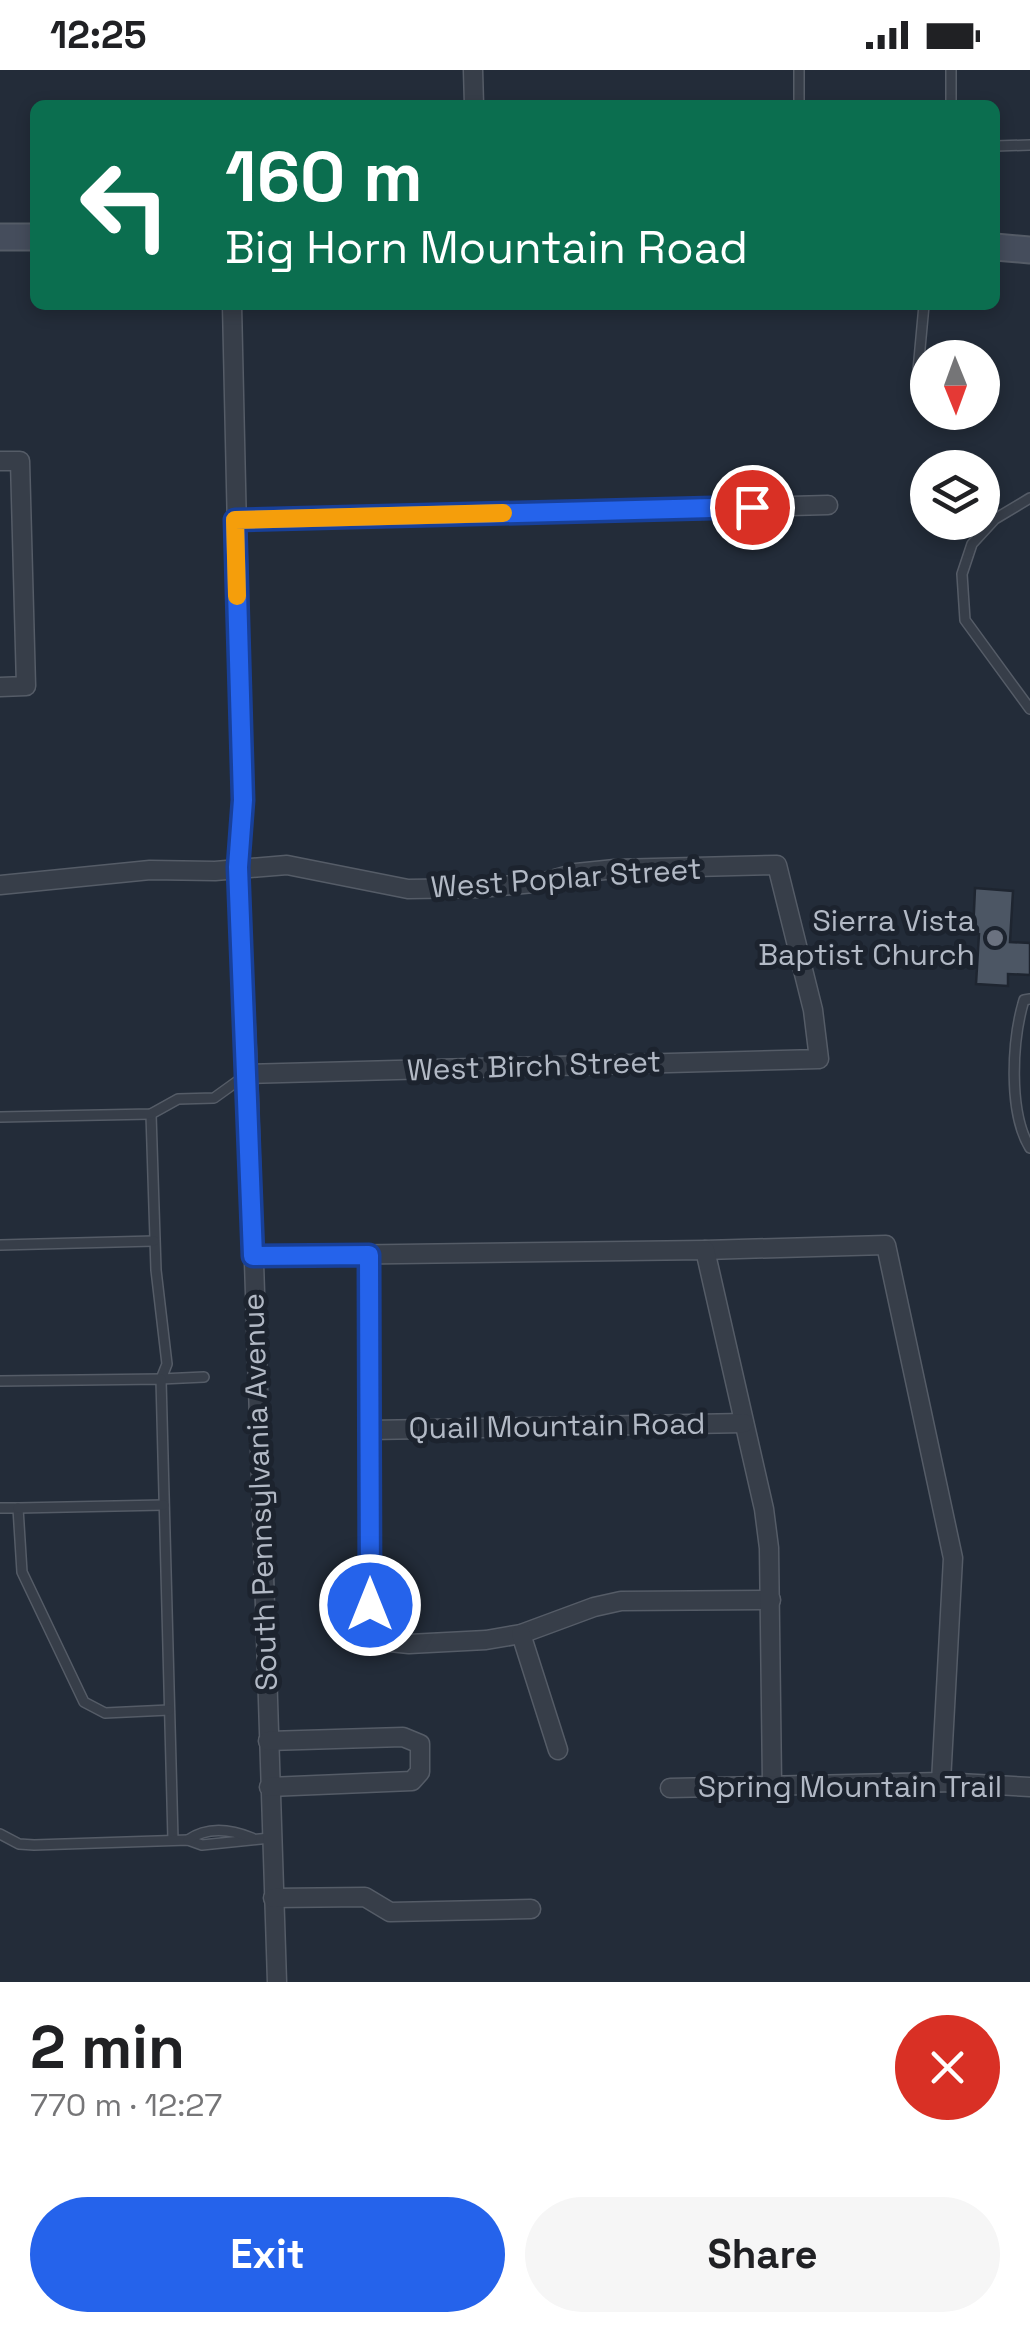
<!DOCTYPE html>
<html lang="en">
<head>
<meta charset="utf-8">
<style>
	:root { --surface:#fff; --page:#f6f6f6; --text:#202124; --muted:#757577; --accent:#2563eb }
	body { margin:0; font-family:"Space Grotesk",sans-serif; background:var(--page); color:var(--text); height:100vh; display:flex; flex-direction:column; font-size:38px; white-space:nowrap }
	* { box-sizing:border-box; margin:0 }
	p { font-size:32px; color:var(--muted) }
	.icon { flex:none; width:55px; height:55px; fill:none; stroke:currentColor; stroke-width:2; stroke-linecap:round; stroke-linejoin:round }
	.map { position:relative; height:1912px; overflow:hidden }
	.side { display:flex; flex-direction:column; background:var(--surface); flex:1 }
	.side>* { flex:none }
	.hud { position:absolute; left:30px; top:30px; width:970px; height:210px; border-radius:15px; box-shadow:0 5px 15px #0003; background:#0b6e4f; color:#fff; overflow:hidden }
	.needle { width:65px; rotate:179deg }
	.buttons { position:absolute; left:910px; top:270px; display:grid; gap:20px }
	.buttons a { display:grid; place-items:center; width:90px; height:90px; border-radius:50%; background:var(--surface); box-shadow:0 5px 15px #0003; font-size:50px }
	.pin { position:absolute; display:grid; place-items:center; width:85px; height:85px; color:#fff; margin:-42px; border:5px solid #fff; border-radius:50%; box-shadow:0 2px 10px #0007 }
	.me { position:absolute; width:110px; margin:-55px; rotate:0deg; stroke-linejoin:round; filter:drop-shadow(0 0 8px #0008) }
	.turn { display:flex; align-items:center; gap:35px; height:210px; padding:0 30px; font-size:45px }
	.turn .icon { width:130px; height:130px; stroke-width:2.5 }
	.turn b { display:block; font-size:70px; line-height:85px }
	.round { display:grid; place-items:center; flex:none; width:105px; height:105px; border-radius:52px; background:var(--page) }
	.overview { display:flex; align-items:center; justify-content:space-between; height:170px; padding:0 30px }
	h1 { font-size:60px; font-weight:700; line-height:75px }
	.action { display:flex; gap:20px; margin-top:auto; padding:20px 30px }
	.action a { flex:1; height:115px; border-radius:60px; background:var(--accent); color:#fff; font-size:40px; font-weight:700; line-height:115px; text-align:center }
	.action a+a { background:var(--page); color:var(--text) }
	.status { display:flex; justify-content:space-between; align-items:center; height:70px; padding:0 50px; background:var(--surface); direction:ltr }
	.status svg { height:28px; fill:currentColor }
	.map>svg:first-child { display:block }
	.building { fill:#4c5664; stroke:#1e2530; stroke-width:2.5 }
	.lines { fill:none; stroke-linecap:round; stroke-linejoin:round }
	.service-casing { stroke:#555c67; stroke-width:12 }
	.minor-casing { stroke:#555c67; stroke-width:21 }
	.secondary-casing { stroke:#555c67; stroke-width:29 }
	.service { stroke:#373e49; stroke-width:9 }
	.minor { stroke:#373e49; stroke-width:18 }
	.secondary { stroke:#454d5c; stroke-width:25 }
	.route-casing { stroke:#184099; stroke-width:25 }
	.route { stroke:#2563eb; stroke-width:18 }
	.slow { stroke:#f59e0b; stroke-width:18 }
	.worship-dot { fill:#6b7280; stroke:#1c232e; stroke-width:4 }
	.labels { text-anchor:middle; stroke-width:10; stroke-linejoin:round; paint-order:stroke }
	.street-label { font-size:30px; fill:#b2b9c5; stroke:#1c232e }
	.poi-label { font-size:30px; fill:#b2b9c5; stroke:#1c232e; text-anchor:end }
</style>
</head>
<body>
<div class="status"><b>12:25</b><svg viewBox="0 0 49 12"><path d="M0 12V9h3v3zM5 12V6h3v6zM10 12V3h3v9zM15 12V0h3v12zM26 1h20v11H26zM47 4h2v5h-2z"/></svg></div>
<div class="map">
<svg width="1030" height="1912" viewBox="0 0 1030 1912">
	<rect width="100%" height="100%" fill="#232c39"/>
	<polygon class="building" points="975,818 1013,821 1010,872 1030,873 1030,905 1008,904 1008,916 976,914 979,864 973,863"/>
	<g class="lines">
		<defs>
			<g id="service">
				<polyline points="799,0 799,35"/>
				<polyline points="951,35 951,0"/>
				<polyline points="995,76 1030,75"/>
				<polyline points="916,322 924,235"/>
				<polyline points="1030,428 995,449 972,474 962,504 965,550 1030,639"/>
				<path d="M1030,929L1024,930C1012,970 1008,1042 1030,1078"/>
				<polyline points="151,1044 156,1200 167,1294 161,1309 204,1307"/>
				<polyline points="0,1047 151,1044 178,1029 214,1028 246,1005"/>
				<polyline points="0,1175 154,1171"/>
				<polyline points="0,1311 161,1309 173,1770"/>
				<polyline points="0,1438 18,1438 22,1502 84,1632 105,1643 169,1640"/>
				<polyline points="18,1438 164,1435"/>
				<polyline points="0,1764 19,1774 34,1775 188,1770 202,1775 270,1768"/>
				<path d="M188,1770C208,1756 230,1759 252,1768"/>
			</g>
			<g id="minor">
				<polyline points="473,0 474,35"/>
				<polyline points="232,235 243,730 238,797 248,1004 277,1912"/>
				<polyline points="0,391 20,391 26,616 0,617"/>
				<polyline points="235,450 828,435"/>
				<polyline points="0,815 150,800 215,801 287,795 408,819 480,818 544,812 576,803 615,799 777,795 813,940 819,989 248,1004"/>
				<polyline points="705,1180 886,1175 953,1488 941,1712"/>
				<polyline points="369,1185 371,1570 409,1574 486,1570 521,1564 594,1537 621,1531 771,1530"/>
				<polyline points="253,1186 705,1180 764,1439 769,1478 772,1713"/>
				<polyline points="370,1360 744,1353"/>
				<polyline points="521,1564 558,1680"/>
				<polyline points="268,1671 403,1667 420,1674 420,1702 412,1711 269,1717"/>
				<polyline points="670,1718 941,1712 1030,1717"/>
				<polyline points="273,1828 365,1827 390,1842 531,1839"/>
			</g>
			<g id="secondary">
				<polyline points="0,167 35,167"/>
				<polyline points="995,177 1030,180"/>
			</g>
		</defs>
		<use href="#service" class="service-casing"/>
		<use href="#minor" class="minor-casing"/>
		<use href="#secondary" class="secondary-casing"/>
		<use href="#service" class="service"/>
		<use href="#minor" class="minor"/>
		<use href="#secondary" class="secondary"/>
	</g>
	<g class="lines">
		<defs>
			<polyline id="route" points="370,1535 369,1185 253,1186 238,797 243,730 235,450 752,437"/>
		</defs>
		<use href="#route" class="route-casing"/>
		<use href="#route" class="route"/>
		<polyline class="slow" points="237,526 235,450 503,443"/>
	</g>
	<circle class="worship-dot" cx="995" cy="868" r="10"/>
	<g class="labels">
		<g class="street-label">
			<text transform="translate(566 808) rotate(-4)" y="10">West Poplar Street</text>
			<text transform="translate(534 996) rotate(-2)" y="10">West Birch Street</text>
			<text transform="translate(557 1356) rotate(-1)" y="10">Quail Mountain Road</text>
			<text transform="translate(260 1422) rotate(-92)" y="10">South Pennsylvania Avenue</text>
			<text x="850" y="1727">Spring Mountain Trail</text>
		</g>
		<g class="poi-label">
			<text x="975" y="861">Sierra Vista<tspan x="975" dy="34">Baptist Church</tspan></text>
		</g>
	</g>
</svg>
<div class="buttons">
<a><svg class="needle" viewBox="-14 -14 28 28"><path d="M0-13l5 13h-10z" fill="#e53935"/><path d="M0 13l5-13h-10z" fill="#757577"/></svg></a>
<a><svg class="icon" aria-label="layers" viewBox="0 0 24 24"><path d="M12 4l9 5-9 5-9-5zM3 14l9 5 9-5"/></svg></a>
</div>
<div class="pin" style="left:752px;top:437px;background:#d93025"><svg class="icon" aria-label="arrive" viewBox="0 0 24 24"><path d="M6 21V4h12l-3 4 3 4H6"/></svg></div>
<svg class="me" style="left:370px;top:1535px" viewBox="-20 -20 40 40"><circle r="17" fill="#2563eb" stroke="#fff" stroke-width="3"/><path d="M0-11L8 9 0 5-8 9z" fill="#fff"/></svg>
<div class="hud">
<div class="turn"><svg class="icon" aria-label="left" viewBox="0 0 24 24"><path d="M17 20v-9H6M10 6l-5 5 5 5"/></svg><div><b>160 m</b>Big Horn Mountain Road</div></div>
</div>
</div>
<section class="side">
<div class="overview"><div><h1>2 min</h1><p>770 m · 12:27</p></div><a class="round" style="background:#d93025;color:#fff"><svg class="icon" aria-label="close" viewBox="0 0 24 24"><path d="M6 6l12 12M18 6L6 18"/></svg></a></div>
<div class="action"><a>Exit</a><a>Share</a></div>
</section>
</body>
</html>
